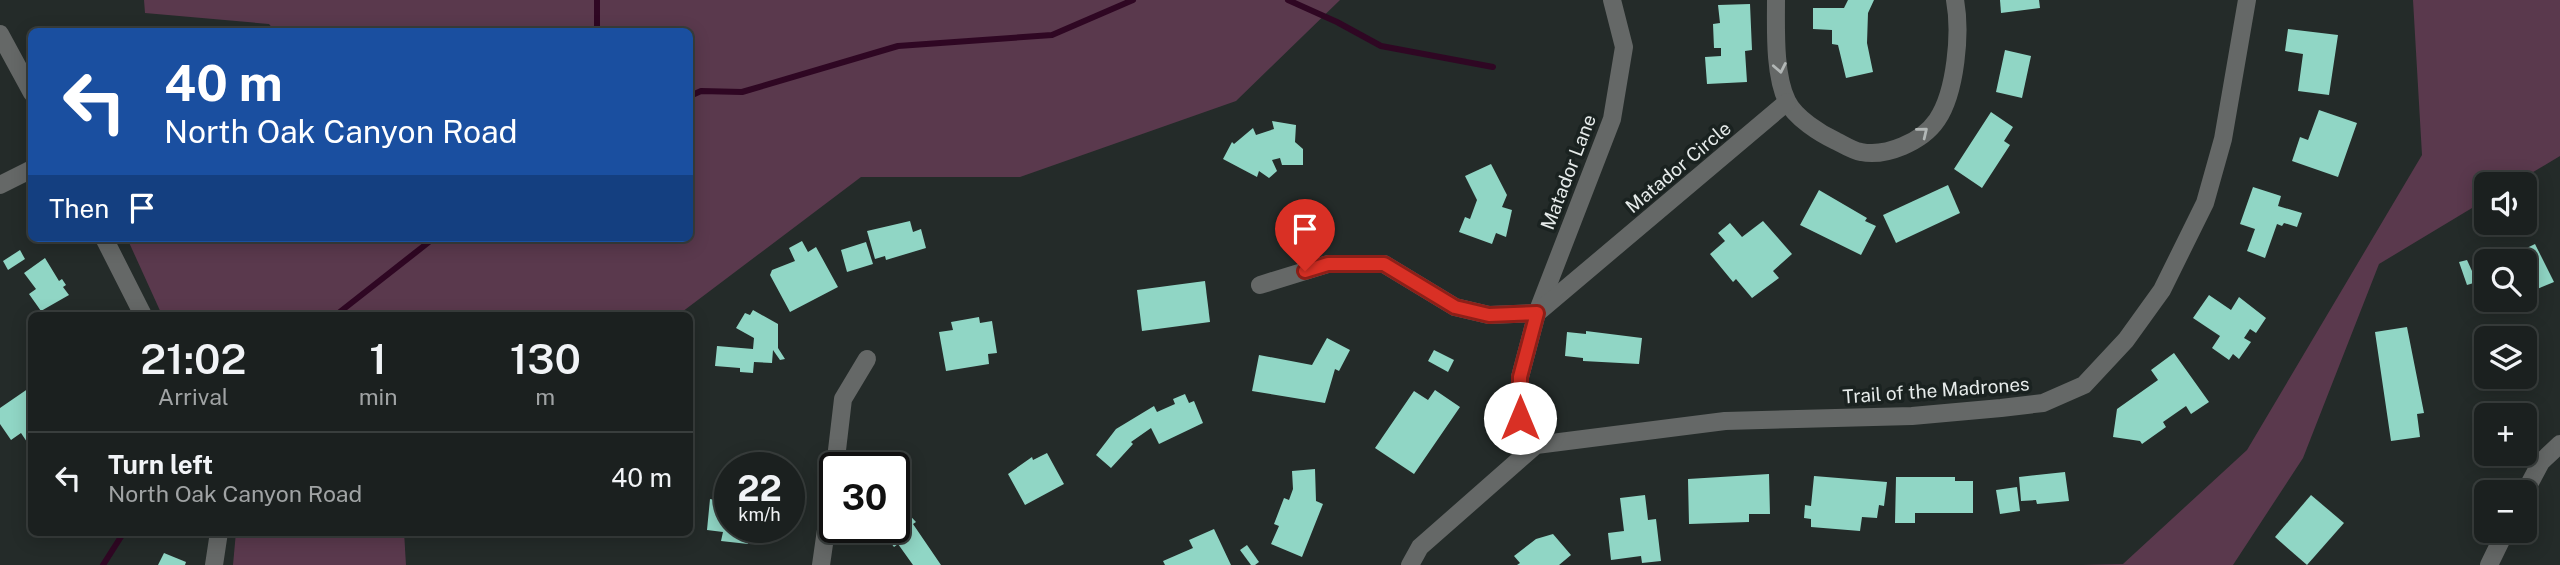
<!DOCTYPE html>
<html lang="en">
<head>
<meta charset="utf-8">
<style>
	:root { --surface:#1b201f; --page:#282d2c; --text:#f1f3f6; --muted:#a0a3a4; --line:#393e3d }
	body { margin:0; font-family:"Public Sans",sans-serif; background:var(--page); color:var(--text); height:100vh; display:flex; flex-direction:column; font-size:26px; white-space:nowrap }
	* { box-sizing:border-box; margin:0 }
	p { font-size:23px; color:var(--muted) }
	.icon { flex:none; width:38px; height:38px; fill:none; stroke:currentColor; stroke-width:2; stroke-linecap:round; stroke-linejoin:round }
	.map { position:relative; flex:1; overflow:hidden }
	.details { position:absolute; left:28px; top:312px; width:665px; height:224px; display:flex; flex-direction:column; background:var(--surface); border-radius:10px; box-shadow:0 4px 18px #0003,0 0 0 2px var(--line) }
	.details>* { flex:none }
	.top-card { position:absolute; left:28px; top:28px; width:665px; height:214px; border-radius:10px; box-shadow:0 4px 18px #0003,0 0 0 2px var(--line); background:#1a4fa0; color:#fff; overflow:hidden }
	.fabs { position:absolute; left:2474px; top:172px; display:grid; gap:14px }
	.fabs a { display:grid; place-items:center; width:63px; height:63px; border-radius:10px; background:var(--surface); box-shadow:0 4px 18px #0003,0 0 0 2px var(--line); font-size:35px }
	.speed { position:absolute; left:714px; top:452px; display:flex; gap:14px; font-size:35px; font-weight:700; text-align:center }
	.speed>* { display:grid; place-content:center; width:91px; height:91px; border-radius:50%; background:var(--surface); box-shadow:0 4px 18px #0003,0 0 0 2px var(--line); line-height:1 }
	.speed small { font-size:18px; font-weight:400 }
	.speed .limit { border:4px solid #111; border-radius:10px; background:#fff; color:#111 }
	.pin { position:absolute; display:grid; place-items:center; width:60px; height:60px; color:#fff; margin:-72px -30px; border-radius:50% 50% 50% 0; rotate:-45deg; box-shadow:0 0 7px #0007 }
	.pin .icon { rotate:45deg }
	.me { position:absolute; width:77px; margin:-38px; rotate:0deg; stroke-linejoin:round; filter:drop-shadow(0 0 5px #0008) }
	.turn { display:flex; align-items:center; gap:24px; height:147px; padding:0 21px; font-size:32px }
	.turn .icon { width:91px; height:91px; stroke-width:2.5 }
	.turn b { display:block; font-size:49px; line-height:60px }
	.then { display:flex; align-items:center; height:66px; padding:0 21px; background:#0003; gap:14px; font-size:26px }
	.eta { display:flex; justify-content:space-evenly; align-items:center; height:119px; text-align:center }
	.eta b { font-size:42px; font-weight:600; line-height:49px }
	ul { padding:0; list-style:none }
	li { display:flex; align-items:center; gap:21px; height:91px; padding:0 21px; border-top:2px solid var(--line) }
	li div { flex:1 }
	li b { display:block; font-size:26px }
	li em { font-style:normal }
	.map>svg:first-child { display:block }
	.green { fill:#5a394d }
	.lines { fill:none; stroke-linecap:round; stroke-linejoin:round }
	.stream { stroke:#2f0723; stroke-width:6 }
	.building { fill:#90d6c5 }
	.minor { stroke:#656867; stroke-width:18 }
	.oneway { stroke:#b2b7b6 }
	.route-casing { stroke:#8d1f18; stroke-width:18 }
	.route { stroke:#d93025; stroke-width:12 }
	.labels { text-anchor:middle; stroke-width:7; stroke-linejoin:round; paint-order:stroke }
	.street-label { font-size:19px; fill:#e6ebea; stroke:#1a2220 }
</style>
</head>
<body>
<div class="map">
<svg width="2560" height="565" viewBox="0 0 2560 565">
	<rect width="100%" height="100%" fill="#242b29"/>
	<g class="green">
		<polygon points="144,0 1340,0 1236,101 1020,177 861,177 678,315 162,315 127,238 690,238 690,32 275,31 269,24 145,13"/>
		<polygon points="2413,0 2560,0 2560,156 2513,184 2487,184 2487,199 2379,264 2303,458 2233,565 2081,565 2123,564 2247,450 2422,155"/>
		<polygon points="236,532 404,532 406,565 233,565"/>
	</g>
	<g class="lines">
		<g class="stream">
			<polyline points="1288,0 1337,22 1381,46 1493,67"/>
			<polyline points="597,32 597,0"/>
			<polyline points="690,96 701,91 742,92 898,46 1052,35 1133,0"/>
			<polyline points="336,315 434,238"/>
			<polyline points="103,565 124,532"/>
		</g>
	</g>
	<g class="building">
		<polygon points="1848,0 1874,0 1868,13 1867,43 1873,72 1846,78 1838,45 1832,44 1832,30 1813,29 1813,8 1844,8"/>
		<polygon points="2000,0 2039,0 2040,8 2001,13"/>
		<polygon points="1750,4 1752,50 1745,51 1747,82 1707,84 1705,57 1721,56 1721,48 1714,48 1713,24 1720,23 1718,5"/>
		<polygon points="2288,29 2338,35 2329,95 2298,91 2303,54 2285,51"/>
		<polygon points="2005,50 2031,56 2022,98 1996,92"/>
		<polygon points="2319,110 2357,123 2338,177 2292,161 2300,137 2308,140"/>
		<polygon points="1991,112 2013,127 2004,141 2010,145 1982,188 1954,169"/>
		<polygon points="1272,121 1296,125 1295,142 1303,149 1303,165 1282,165 1280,158 1272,160 1277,171 1269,178 1259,171 1257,177 1223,159 1232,142 1234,144 1253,128 1256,135 1274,129"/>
		<polygon points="1491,164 1507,195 1502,207 1512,210 1506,237 1496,233 1492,244 1459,232 1465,217 1470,219 1477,200 1465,176"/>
		<polygon points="1948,185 1960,213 1896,243 1883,215"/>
		<polygon points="2253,187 2281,196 2278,206 2302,213 2297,227 2284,223 2282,226 2277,224 2265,258 2247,251 2255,229 2240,224"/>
		<polygon points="1819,190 1867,218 1865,221 1876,226 1861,255 1800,225"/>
		<polygon points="910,221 913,232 921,229 926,248 886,260 885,256 875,259 867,231"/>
		<polygon points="1763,221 1792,254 1773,271 1779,278 1752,298 1736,279 1733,282 1710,254 1725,241 1718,233 1730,223 1742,237"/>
		<polygon points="802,241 808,252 816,247 838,287 790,312 770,275 772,270 795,261 789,248"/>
		<polygon points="866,242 873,264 847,272 841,250"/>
		<polygon points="2535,244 2554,282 2525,294 2525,261 2487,261 2487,278 2479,262 2501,251 2504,259"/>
		<polygon points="20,250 25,259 8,270 3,261"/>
		<polygon points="45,258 59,281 62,279 66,285 63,287 69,295 41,311 29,294 36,289 24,273"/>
		<polygon points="2467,260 2477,282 2467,285 2459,262"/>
		<polygon points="1205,281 1210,322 1142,331 1137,290"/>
		<polygon points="2209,295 2231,310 2239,297 2266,318 2256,333 2250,329 2244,338 2251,342 2239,359 2233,354 2229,360 2212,348 2220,336 2193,318"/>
		<polygon points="753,310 778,324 778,348 785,359 780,360 773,350 772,363 754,362 753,373 740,372 740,368 715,366 717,346 753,349 754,338 736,328 745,313 750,315"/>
		<polygon points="979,317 980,323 992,321 997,353 988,354 989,364 946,371 939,332 953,330 951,322"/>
		<polygon points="2407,327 2424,413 2417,414 2420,437 2391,441 2375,332"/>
		<polygon points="1586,331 1642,338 1639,364 1583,361 1583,358 1565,356 1567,332 1586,334"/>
		<polygon points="1327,338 1350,350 1339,371 1335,369 1325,403 1252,391 1259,355 1312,365"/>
		<polygon points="1434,350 1454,360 1448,372 1428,361"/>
		<polygon points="2174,353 2209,402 2191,414 2186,406 2163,422 2166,427 2142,444 2140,441 2113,437 2117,409 2158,380 2151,370"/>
		<polygon points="32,386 32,438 27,442 21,433 11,440 0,424 0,408"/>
		<polygon points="1435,390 1460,407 1414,474 1375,448 1414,391 1428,400"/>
		<polygon points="1185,394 1189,403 1194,401 1203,423 1159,444 1151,428 1131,442 1133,444 1111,468 1096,455 1116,429 1154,406 1157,412 1175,404 1173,399"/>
		<polygon points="1047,453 1064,484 1025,505 1008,474 1032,457 1033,460"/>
		<polygon points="1315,469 1316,501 1323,504 1302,557 1271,544 1279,526 1274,524 1284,498 1289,500 1293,489 1292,471"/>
		<polygon points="2065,472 2069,501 2037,504 2036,500 2021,501 2019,477"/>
		<polygon points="1769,474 1770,514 1749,514 1749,522 1689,524 1688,479"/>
		<polygon points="1814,476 1887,482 1884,506 1879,505 1877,518 1862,517 1860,531 1811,527 1811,519 1804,518 1805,505 1811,506"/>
		<polygon points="1896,477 1955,477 1955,481 1973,481 1973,513 1915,513 1915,523 1895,523"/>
		<polygon points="2017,487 2020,511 2000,514 1996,490"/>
		<polygon points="1645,495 1648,520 1656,519 1661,561 1642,563 1641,556 1611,560 1608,533 1624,531 1620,498"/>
		<polygon points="2311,495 2344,523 2307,565 2275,537"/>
		<polygon points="730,496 730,527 773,527 772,540 755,538 756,533 750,532 748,544 721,541 723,532 707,530 710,499 726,502"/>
		<polygon points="898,503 916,522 913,524 941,565 913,565 898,544 894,547 879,527 894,527 894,506"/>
		<polygon points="1214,529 1231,565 1165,565 1163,561 1193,548 1189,540"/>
		<polygon points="1553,534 1571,555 1559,565 1517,565 1520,563 1514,556 1536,539"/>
		<polygon points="1247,545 1259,562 1255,565 1251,565 1240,550"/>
		<polygon points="164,553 186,562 185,565 158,565"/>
	</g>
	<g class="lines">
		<g class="minor">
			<path d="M1776,0C1776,29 1774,74 1787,101C1795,118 1821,134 1836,141C1844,145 1853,151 1861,152C1886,157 1922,142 1937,120C1956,92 1961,32 1955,0"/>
			<polyline points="0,34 32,93"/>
			<polyline points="0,185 32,169"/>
			<polyline points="104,238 143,315"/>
			<polyline points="1260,285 1328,264 1384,264 1455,307 1489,315 1537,313 1612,119 1624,47 1612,0"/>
			<polyline points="1536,445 1520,418 1520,377 1537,313 1787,102"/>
			<polyline points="835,467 843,399 867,359"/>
			<polyline points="2525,492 2541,462 2560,444"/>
			<polyline points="214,565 219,532"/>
			<polyline points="821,565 835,467"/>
			<polyline points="1410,565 1420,547 1536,445 1725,421 1912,416 2001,408 2043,403 2084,385 2126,340 2162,290 2205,203 2223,139 2247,0"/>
			<polyline points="2489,565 2506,530"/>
		</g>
	</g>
	<defs><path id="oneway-chevron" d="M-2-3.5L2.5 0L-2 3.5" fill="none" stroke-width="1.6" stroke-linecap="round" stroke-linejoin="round" transform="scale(1.75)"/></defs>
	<g class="oneway">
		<use href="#oneway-chevron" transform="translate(1780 68) rotate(79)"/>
		<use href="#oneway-chevron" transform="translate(1923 132) rotate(-39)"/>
	</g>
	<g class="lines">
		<defs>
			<polyline id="route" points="1305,271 1328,264 1384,264 1455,307 1489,315 1537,313 1520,377 1520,418"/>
		</defs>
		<use href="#route" class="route-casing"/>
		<use href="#route" class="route"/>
	</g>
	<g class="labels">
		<g class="street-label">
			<text transform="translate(1678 167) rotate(-40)" y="7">Matador Circle</text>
			<text transform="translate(1568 172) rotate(-69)" y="7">Matador Lane</text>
			<text transform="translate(1936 390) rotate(-4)" y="7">Trail of the Madrones</text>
		</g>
	</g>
</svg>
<div class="fabs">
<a><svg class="icon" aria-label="sound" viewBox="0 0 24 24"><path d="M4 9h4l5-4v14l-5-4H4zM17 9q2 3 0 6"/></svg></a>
<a><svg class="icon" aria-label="search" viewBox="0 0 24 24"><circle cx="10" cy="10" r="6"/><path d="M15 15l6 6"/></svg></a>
<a><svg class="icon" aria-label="layers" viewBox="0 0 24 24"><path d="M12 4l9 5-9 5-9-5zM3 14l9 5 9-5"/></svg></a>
<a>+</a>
<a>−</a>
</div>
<div class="speed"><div>22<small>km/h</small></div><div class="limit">30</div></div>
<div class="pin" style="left:1305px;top:271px;background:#d93025"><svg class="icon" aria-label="arrive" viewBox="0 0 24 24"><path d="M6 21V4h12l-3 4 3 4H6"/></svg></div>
<svg class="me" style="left:1520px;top:418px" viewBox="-20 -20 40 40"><circle r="19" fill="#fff"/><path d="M0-13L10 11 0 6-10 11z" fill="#d93025"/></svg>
<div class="top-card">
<div class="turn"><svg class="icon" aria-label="left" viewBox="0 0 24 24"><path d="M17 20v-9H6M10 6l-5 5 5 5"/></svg><div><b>40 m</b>North Oak Canyon Road</div></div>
<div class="then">Then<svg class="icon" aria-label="arrive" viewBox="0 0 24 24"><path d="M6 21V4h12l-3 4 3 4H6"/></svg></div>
</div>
<section class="details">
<div class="eta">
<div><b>21:02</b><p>Arrival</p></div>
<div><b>1</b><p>min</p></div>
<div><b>130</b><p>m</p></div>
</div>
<ul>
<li><svg class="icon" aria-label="left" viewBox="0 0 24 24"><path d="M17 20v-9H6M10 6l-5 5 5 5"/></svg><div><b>Turn left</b><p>North Oak Canyon Road</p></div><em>40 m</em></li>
</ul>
</section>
</div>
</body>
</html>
